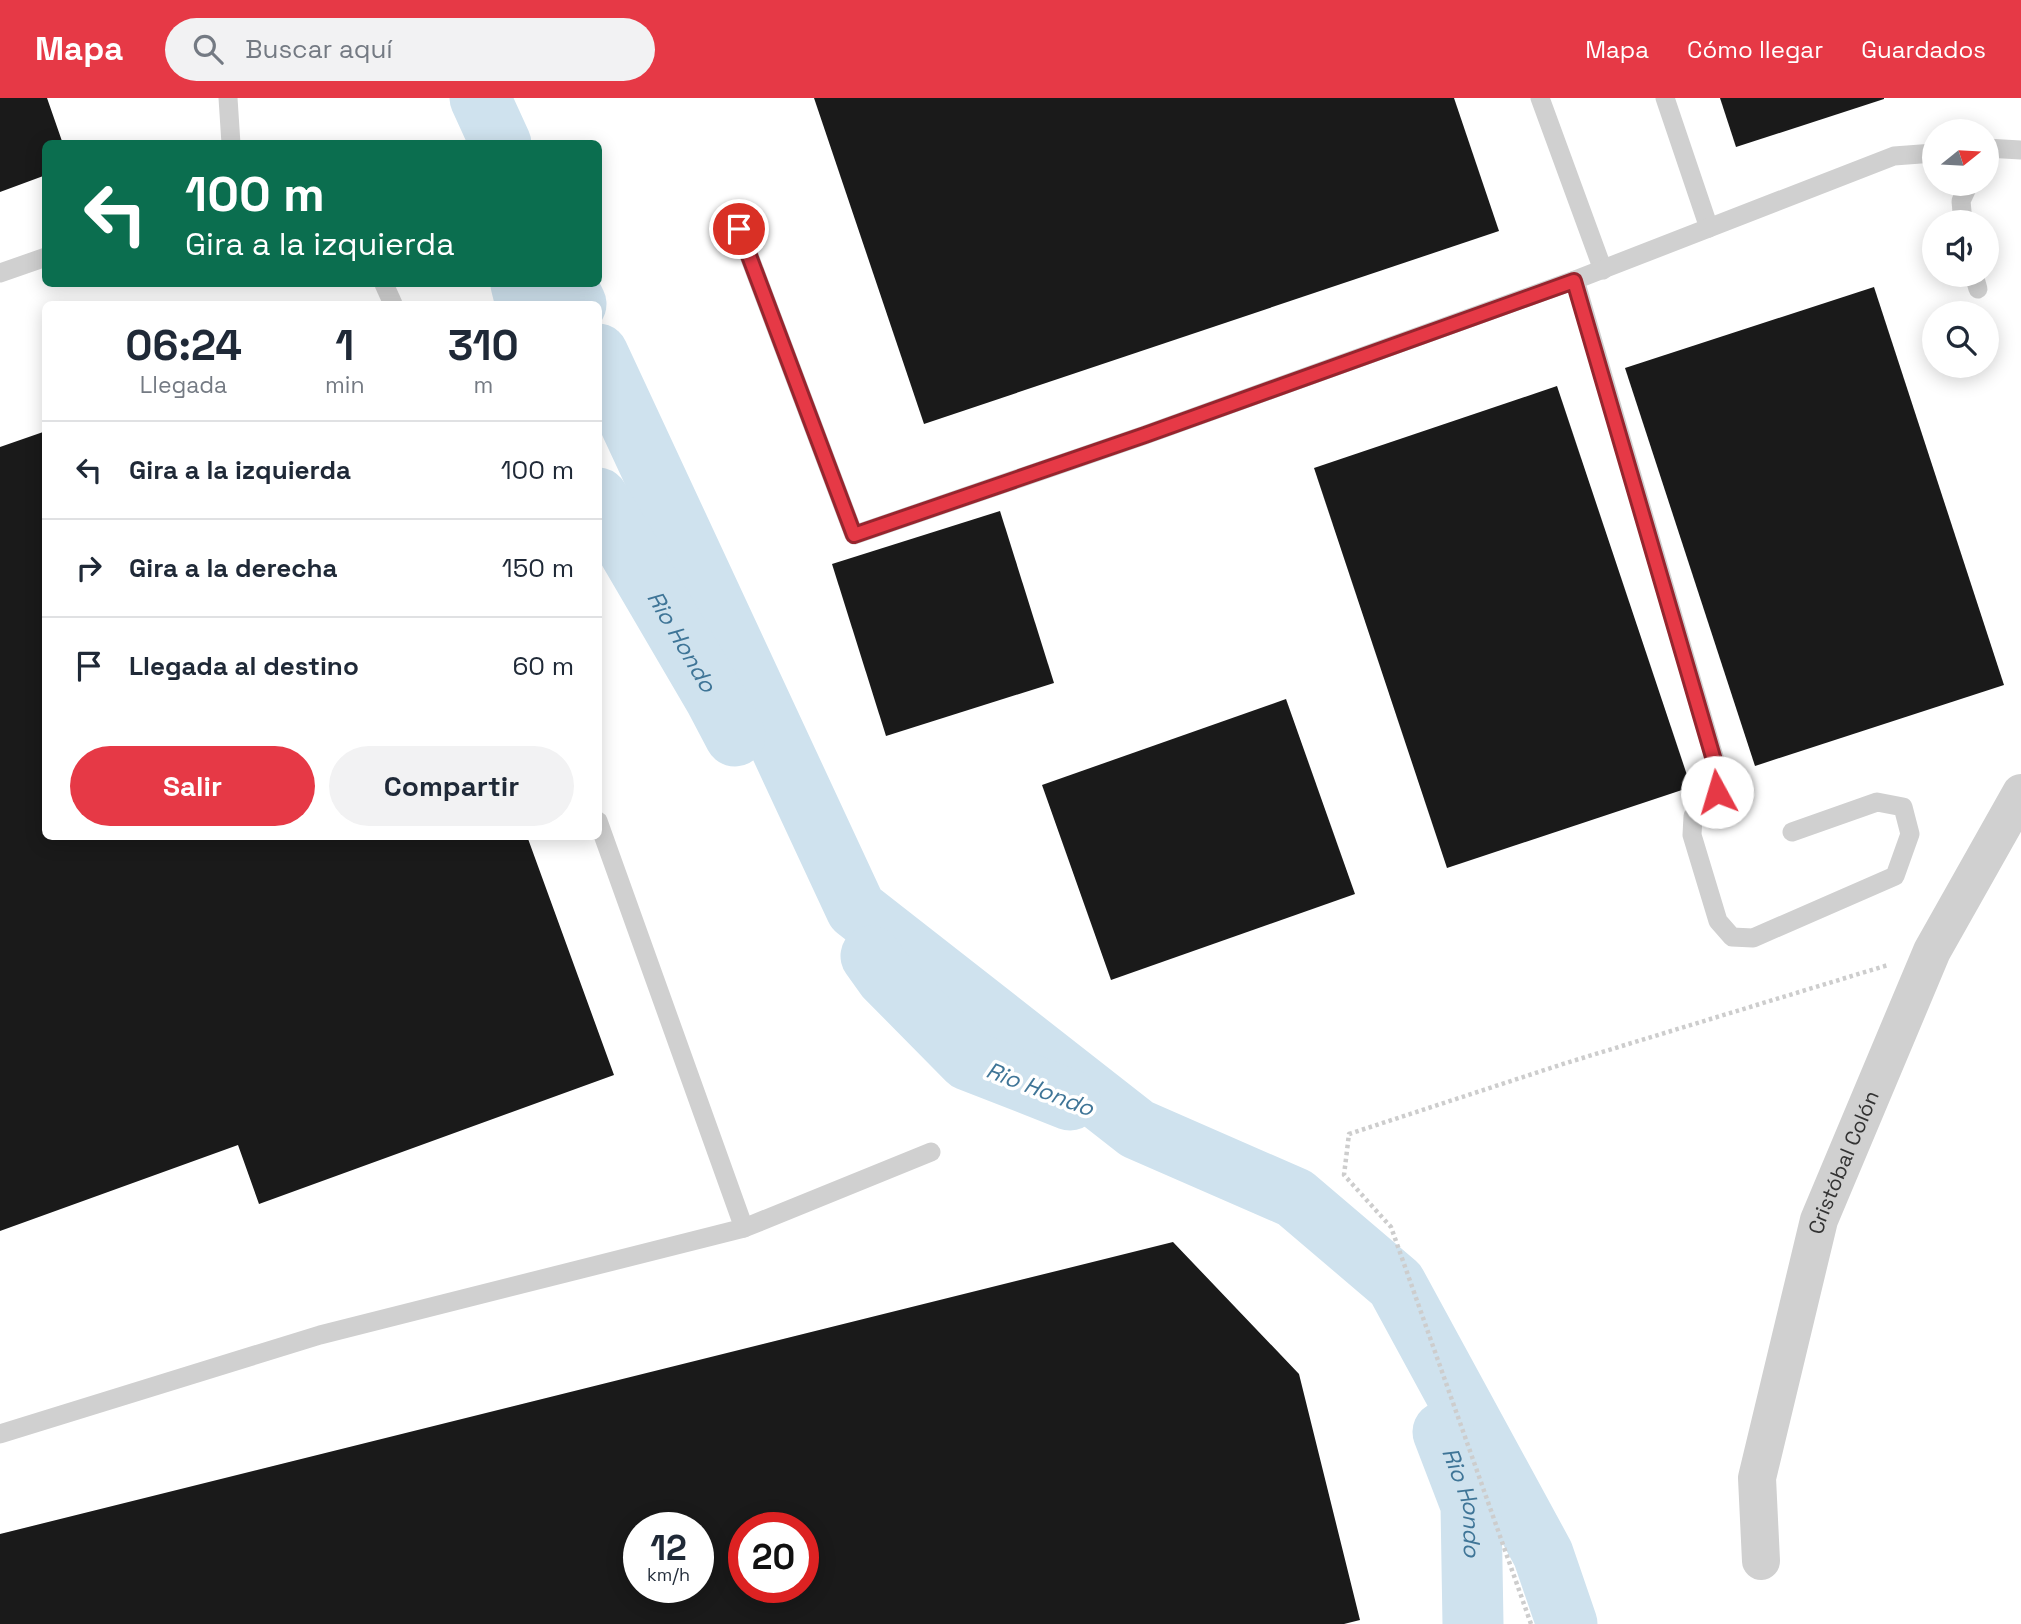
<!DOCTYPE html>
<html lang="es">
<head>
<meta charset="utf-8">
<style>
	:root { --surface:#fff; --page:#f2f2f3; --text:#1f2937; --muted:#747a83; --line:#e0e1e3; --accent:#e63946 }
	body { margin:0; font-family:"Space Grotesk",sans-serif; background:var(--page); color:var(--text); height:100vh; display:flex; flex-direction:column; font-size:26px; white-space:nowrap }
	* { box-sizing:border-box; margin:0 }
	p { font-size:23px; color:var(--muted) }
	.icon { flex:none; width:38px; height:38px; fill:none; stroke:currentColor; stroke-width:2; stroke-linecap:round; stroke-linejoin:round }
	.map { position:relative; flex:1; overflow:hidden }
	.sheet { position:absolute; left:42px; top:203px; width:560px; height:539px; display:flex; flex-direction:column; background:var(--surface); border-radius:10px; box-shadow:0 4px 18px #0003 }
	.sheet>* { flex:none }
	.banner { position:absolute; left:42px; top:42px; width:560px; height:147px; border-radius:10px; box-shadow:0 4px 18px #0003; background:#0b6e4f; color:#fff; overflow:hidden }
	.needle { width:46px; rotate:72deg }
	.buttons { position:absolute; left:1922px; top:21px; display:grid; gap:14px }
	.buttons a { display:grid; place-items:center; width:77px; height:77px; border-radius:50%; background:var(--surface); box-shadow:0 4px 18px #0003; font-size:35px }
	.speed { position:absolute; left:623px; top:1414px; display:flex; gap:14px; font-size:35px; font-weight:700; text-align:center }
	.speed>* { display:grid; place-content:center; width:91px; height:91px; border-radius:50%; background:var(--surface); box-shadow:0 4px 18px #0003; line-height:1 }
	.speed small { font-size:18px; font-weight:400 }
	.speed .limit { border:10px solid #d22; background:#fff; color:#111 }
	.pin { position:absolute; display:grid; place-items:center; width:60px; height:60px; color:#fff; margin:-30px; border:4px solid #fff; border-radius:50%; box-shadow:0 2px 7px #0007 }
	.me { position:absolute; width:77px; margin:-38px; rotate:354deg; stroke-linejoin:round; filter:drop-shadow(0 0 5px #0008) }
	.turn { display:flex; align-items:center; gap:24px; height:147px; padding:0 28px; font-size:32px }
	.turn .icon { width:91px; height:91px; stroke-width:2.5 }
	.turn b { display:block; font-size:49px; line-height:60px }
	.eta { display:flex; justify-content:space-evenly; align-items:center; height:119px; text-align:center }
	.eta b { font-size:42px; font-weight:800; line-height:49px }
	.action { display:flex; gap:14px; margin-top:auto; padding:14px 28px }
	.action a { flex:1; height:80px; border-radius:42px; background:var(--accent); color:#fff; font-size:28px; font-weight:800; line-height:80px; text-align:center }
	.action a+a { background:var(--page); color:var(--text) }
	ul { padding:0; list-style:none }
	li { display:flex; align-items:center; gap:21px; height:98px; padding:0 28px; border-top:2px solid var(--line) }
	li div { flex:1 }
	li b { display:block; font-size:26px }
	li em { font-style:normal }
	header { display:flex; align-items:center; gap:42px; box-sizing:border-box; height:98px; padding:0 35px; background:var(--accent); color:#fff }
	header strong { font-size:33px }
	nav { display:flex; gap:38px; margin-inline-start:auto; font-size:24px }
	.search { width:490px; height:63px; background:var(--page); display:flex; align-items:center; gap:18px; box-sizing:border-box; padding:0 24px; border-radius:38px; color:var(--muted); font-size:26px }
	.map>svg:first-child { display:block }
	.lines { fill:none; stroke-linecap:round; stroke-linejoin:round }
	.river { stroke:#cfe2ee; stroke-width:61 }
	.building { fill:#1a1a1a; fill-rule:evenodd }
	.path { stroke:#cdcdcd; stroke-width:4.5; stroke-dasharray:3.5 3.5; stroke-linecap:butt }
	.lane { stroke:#d0d0d0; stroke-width:19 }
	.street { stroke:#d0d0d0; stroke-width:38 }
	.route-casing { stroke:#96252e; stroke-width:18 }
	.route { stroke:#e63946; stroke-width:12 }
	.labels { text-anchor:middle; stroke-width:7; stroke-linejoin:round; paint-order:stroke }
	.street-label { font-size:21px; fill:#333; stroke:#fff }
	.water-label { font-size:23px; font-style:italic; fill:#3f7597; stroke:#fff }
</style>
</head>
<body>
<header>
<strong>Mapa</strong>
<div class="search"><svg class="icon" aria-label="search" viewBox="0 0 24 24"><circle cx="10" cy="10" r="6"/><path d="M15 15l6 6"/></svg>Buscar aquí</div>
<nav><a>Mapa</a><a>Cómo llegar</a><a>Guardados</a></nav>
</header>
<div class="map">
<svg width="2021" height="1526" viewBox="0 0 2021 1526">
	<rect width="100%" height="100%" fill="#fff"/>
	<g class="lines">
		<g class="river">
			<polyline points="480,0 501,46"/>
			<polyline points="521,186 526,206"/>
			<polyline points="566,186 576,206"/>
			<polyline points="598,256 856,811 1137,1031 1295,1100 1396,1186 1543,1456 1567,1526"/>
			<path id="s1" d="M598,400L715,600L735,638"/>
			<polyline points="871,858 886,879 968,962 1070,1002"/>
			<path id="s2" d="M1443,1334L1471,1407L1473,1526"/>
		</g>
	</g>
	<g class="building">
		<polygon points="0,0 47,0 63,46 46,46 46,77 0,94"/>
		<polygon points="814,0 1454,0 1499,133 924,326"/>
		<polygon points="1720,0 1884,0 1884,1 1736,49"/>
		<polygon points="1874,189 2004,587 1755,668 1625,270"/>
		<polygon points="1557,288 1691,689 1447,770 1314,370"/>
		<polygon points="46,333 46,738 527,738 614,977 259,1106 238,1047 0,1133 0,349"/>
		<polygon points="1000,413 1054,585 886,638 832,466"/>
		<polygon points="1286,601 1355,796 1111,882 1042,687"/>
		<path d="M1173,1144L1299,1276L1360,1522L1344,1526H0V1436ZM639,1430H698V1489H639ZM744,1430H803V1489H744Z"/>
	</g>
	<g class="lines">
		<polyline class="path" points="1531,1526 1391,1129 1344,1077 1349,1036 1566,965 1888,867"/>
		<g class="lane">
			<polyline points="228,0 231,46"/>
			<polyline points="1540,0 1603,172"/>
			<polyline points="1665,0 1709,130"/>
			<polyline points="1986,50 2021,52"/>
			<polyline points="1963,124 1961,103 1969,86"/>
			<polyline points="739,131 854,437 1145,337 1575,182"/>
			<polyline points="0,175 46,159"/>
			<polyline points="1974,177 1978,191"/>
			<polyline points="384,186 393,206"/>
			<polyline points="1792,734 1877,704 1903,709 1910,736 1895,778 1753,840 1732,839 1718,823 1692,737 1693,718 1717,694 1719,676 1575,182 1894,58 1934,55"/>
			<polyline points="744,1130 931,1054"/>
			<polyline points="0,1336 320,1237 744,1130 598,723"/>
		</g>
		<path class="street" id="s3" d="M1761,1463L1757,1380L1819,1122L1932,853L2021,695"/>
	</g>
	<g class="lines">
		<defs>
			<polyline id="route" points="739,131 854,437 1145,337 1574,183 1718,676 1717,694"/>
		</defs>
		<use href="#route" class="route-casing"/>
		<use href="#route" class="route"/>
	</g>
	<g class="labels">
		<g class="street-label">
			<text dy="7" stroke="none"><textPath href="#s3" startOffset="411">Cristóbal Colón</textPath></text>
		</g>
		<g class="water-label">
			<text dy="8" stroke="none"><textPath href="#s1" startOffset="166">Rio Hondo</textPath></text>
			<text transform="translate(1040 991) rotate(21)" y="8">Rio Hondo</text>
			<text dy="8" stroke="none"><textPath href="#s2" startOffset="74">Rio Hondo</textPath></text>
		</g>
	</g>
</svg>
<div class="buttons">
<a><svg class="needle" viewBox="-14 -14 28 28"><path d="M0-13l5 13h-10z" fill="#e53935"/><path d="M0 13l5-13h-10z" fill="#747a83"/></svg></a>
<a><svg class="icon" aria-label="sound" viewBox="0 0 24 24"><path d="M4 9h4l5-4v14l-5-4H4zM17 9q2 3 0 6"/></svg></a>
<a><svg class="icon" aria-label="search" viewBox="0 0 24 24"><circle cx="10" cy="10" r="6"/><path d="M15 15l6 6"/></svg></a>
</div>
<div class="speed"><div>12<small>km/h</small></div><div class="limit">20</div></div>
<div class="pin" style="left:739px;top:131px;background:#d93025"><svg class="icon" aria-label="arrive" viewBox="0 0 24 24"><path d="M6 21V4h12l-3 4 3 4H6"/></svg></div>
<svg class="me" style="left:1717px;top:694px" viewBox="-20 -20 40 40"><circle r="19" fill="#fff"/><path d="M0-13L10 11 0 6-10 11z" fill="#e63946"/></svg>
<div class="banner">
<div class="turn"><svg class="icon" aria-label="left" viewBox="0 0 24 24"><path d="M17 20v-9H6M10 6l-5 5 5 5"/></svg><div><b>100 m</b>Gira a la izquierda</div></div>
</div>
<section class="sheet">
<div class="eta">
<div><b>06:24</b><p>Llegada</p></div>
<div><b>1</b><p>min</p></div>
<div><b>310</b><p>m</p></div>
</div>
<ul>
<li><svg class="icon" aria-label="left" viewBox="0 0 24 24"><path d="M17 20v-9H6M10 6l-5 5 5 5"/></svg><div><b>Gira a la izquierda</b></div><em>100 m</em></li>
<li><svg class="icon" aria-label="right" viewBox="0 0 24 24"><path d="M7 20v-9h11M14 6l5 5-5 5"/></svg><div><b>Gira a la derecha</b></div><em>150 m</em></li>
<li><svg class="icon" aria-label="arrive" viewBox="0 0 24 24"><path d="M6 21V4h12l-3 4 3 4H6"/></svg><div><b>Llegada al destino</b></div><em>60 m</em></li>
</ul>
<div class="action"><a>Salir</a><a>Compartir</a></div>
</section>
</div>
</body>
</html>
